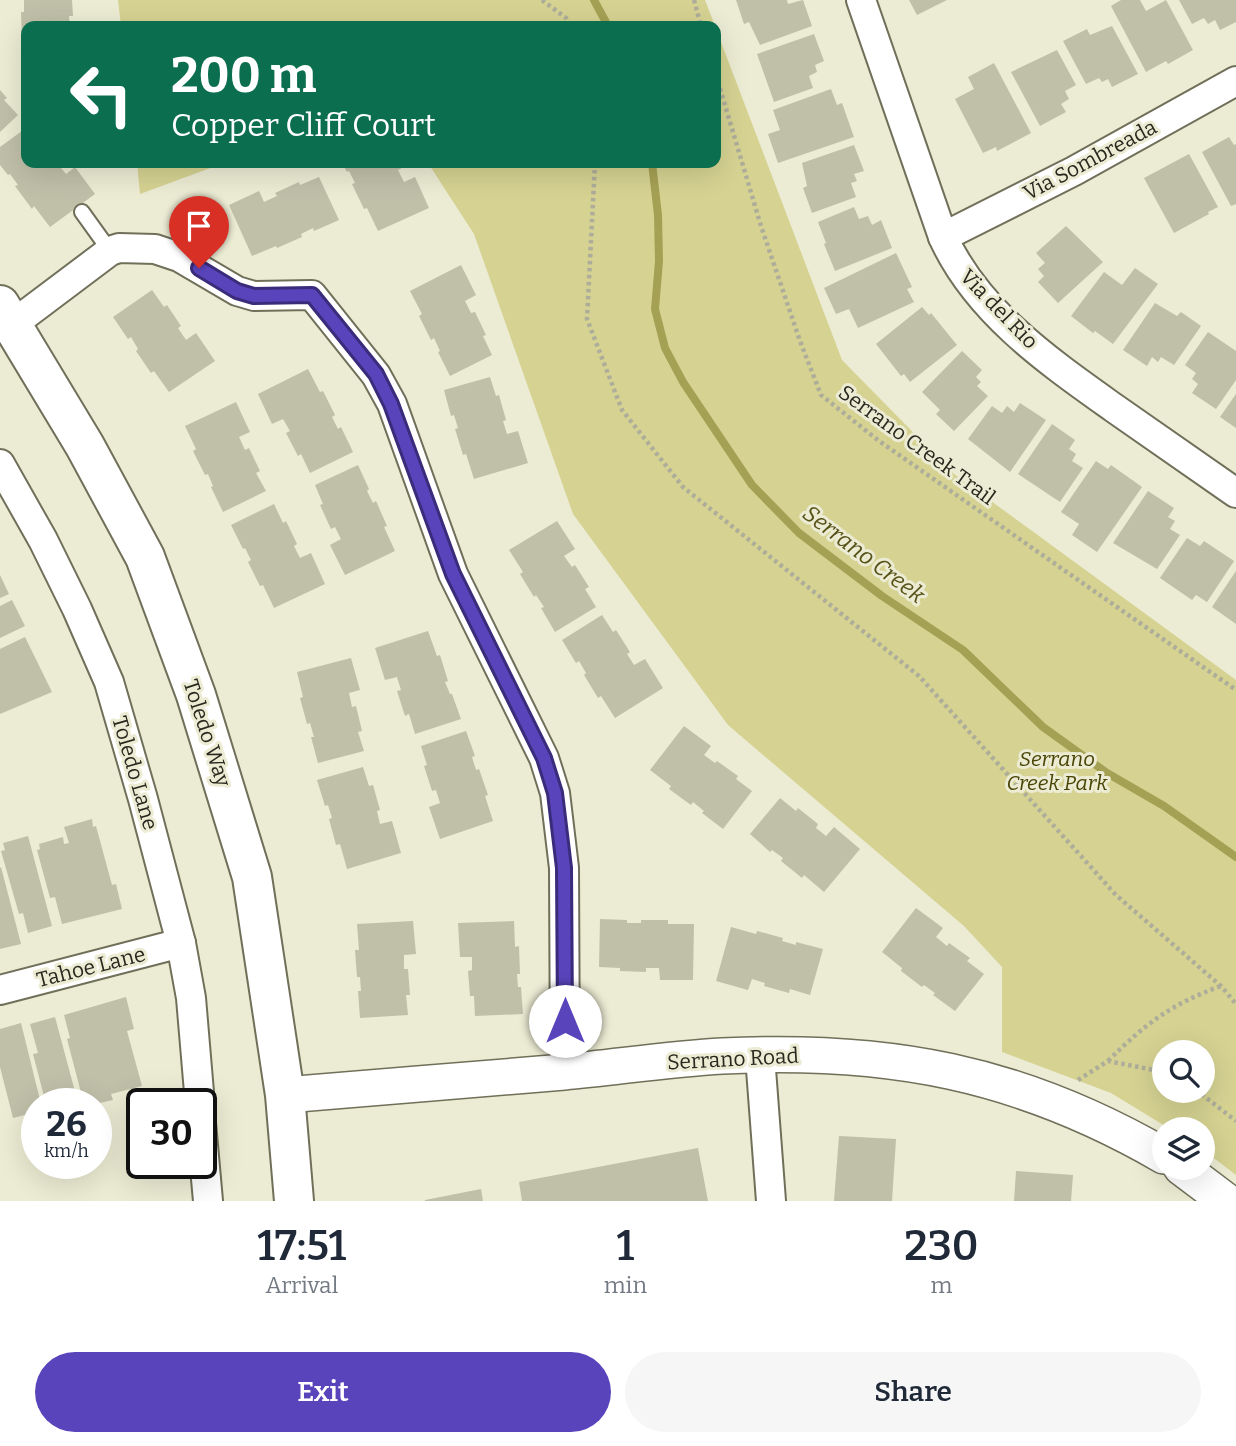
<!DOCTYPE html>
<html lang="en">
<head>
<meta charset="utf-8">
<style>
	:root { --surface:#fff; --page:#f6f6f7; --text:#1f2937; --muted:#747a83; --accent:#5a44bc }
	body { margin:0; font-family:Bitter,serif; background:var(--page); color:var(--text); height:100vh; display:flex; flex-direction:column; font-size:26px; white-space:nowrap }
	* { box-sizing:border-box; margin:0 }
	p { font-size:23px; color:var(--muted) }
	.icon { flex:none; width:38px; height:38px; fill:none; stroke:currentColor; stroke-width:2; stroke-linecap:round; stroke-linejoin:round }
	.map { position:relative; height:1201px; overflow:hidden }
	.side { display:flex; flex-direction:column; background:var(--surface); flex:1 }
	.side>* { flex:none }
	.guide { position:absolute; left:21px; top:21px; width:700px; height:147px; border-radius:14px; box-shadow:0 7px 28px #0002; background:#0b6e4f; color:#fff; overflow:hidden }
	.controls { position:absolute; left:1152px; top:1040px; display:grid; gap:14px }
	.controls a { display:grid; place-items:center; width:63px; height:63px; border-radius:50%; background:var(--surface); box-shadow:0 7px 28px #0002; font-size:35px }
	.speed { position:absolute; left:21px; top:1088px; display:flex; gap:14px; font-size:35px; font-weight:700; text-align:center }
	.speed>* { display:grid; place-content:center; width:91px; height:91px; border-radius:50%; background:var(--surface); box-shadow:0 7px 28px #0002; line-height:1 }
	.speed small { font-size:18px; font-weight:400 }
	.speed .limit { border:4px solid #111; border-radius:10px; background:#fff; color:#111 }
	.pin { position:absolute; display:grid; place-items:center; width:60px; height:60px; color:#fff; margin:-72px -30px; border-radius:50% 50% 50% 0; rotate:-45deg; box-shadow:0 0 7px #0007 }
	.pin .icon { rotate:45deg }
	.me { position:absolute; width:77px; margin:-38px; rotate:0deg; stroke-linejoin:round; filter:drop-shadow(0 0 5px #0008) }
	.turn { display:flex; align-items:center; gap:24px; height:147px; padding:0 35px; font-size:32px }
	.turn .icon { width:91px; height:91px; stroke-width:2.5 }
	.turn b { display:block; font-size:49px; line-height:60px }
	.eta { display:flex; justify-content:space-evenly; align-items:center; height:119px; text-align:center }
	.eta b { font-size:42px; font-weight:600; line-height:49px }
	.button { display:flex; gap:14px; margin-top:auto; padding:14px 35px }
	.button a { flex:1; height:80px; border-radius:42px; background:var(--accent); color:#fff; font-size:28px; font-weight:600; line-height:80px; text-align:center }
	.button a+a { background:var(--page); color:var(--text) }
	.map>svg:first-child { display:block }
	.green { fill:#d5d292; fill-rule:evenodd }
	.lines { fill:none; stroke-linecap:round; stroke-linejoin:round }
	.stream { stroke:#a5a154; stroke-width:8 }
	.building { fill:#c0bfa8 }
	.service-casing { stroke:#70705a; stroke-width:18 }
	.minor-casing { stroke:#70705a; stroke-width:32 }
	.tertiary-casing { stroke:#70705a; stroke-width:38 }
	.secondary-casing { stroke:#70705a; stroke-width:42 }
	.path { stroke:#aead9a; stroke-width:4.5; stroke-dasharray:3.5 3.5; stroke-linecap:butt }
	.service { stroke:#fff; stroke-width:14 }
	.minor { stroke:#fff; stroke-width:28 }
	.tertiary { stroke:#fff; stroke-width:35 }
	.secondary { stroke:#fff; stroke-width:38 }
	.route-casing { stroke:#3a2c7a; stroke-width:18 }
	.route { stroke:#5a44bc; stroke-width:12 }
	.labels { text-anchor:middle; stroke-width:6; stroke-linejoin:round; paint-order:stroke }
	.street-label { font-size:21px; fill:#28281f; stroke:#ecebd3 }
	.park-label { font-size:21px; font-style:italic; fill:#494506; stroke:#ecebd3 }
	.water-label { font-size:23px; font-style:italic; fill:#565218; stroke:#ecebd3 }
</style>
</head>
<body>
<div class="map">
<svg width="1236" height="1201" viewBox="0 0 1236 1201">
	<rect width="100%" height="100%" fill="#ecebd3"/>
	<g class="green">
		<polygon points="118,0 705,0 715,26 121,26"/>
		<path d="M716,29L842,360L954,474L1236,680V1175L1202,1149V1129H1170L1111,1093L1002,1052V967L964,926L728,725L573,514L474,234L428,163H716ZM1164,1052H1202V1090H1164Z"/>
		<polygon points="137,163 224,163 140,194"/>
	</g>
	<g class="lines">
		<g class="stream">
			<polyline points="594,0 608,26"/>
			<polyline points="652,163 658,215 659,261 655,309 665,348 683,382 752,485 799,533 882,596 963,650 1043,727 1107,773 1164,806 1236,857"/>
		</g>
	</g>
	<g class="building">
		<polygon points="24,0 72,0 73,16 69,16 70,26 26,26 26,39 22,39 21,12 24,12"/>
		<polygon points="736,0 787,0 788,4 803,0 812,26 760,45 749,22 744,24"/>
		<polygon points="909,0 947,0 917,15"/>
		<polygon points="1121,0 1140,0 1146,11 1166,0 1193,50 1168,64 1166,61 1146,72 1111,6"/>
		<polygon points="1179,0 1236,0 1236,22 1220,30 1215,20 1208,24 1204,18 1192,24"/>
		<polygon points="1112,26 1138,74 1112,87 1108,79 1102,82 1099,78 1086,84 1063,41 1087,29 1090,35"/>
		<polygon points="814,34 824,61 815,65 817,72 809,76 813,88 774,102 757,54"/>
		<polygon points="1057,50 1076,85 1065,91 1069,99 1061,104 1066,112 1040,126 1011,72"/>
		<polygon points="994,63 1031,133 997,151 996,147 983,153 955,99 974,89 968,77"/>
		<polygon points="831,89 837,105 842,103 854,137 778,163 768,134 780,130 773,110"/>
		<polygon points="0,90 7,98 4,100 18,115 0,132"/>
		<polygon points="26,128 26,163 57,163 66,174 75,167 95,194 50,227 34,206 32,209 15,186 18,185 10,174 8,175 0,165 0,147"/>
		<polygon points="1229,137 1234,145 1236,144 1236,204 1231,206 1202,152"/>
		<polygon points="854,145 864,171 854,174 857,181 851,183 856,197 812,213 803,188 807,186 802,163"/>
		<polygon points="1189,154 1218,207 1208,212 1209,214 1174,233 1144,178"/>
		<polygon points="342,163 399,163 402,168 398,170 404,182 415,177 429,208 378,231 367,208 364,209 352,184 355,183 349,171 347,172"/>
		<polygon points="319,177 339,220 314,231 313,228 301,234 302,237 277,248 276,246 252,256 229,205 259,191 264,202 277,196 275,193 299,182 300,185"/>
		<polygon points="854,207 859,219 868,216 872,225 881,220 892,248 835,271 824,244 826,243 818,222"/>
		<polygon points="1066,226 1103,262 1058,303 1038,282 1044,276 1038,269 1045,263 1036,253"/>
		<polygon points="896,253 912,287 907,289 914,302 858,328 849,309 836,314 824,288"/>
		<polygon points="461,265 476,295 465,301 471,313 475,312 486,335 483,336 492,355 450,376 438,352 440,351 434,338 431,340 419,316 422,314 410,291"/>
		<polygon points="1135,268 1158,284 1113,344 1095,331 1093,333 1071,316 1104,272 1122,285"/>
		<polygon points="152,290 164,307 167,305 181,326 178,328 186,340 196,333 215,361 169,392 154,371 151,373 136,351 138,349 131,337 128,339 113,317"/>
		<polygon points="1155,303 1177,316 1181,312 1201,326 1174,365 1161,357 1158,362 1152,357 1147,366 1123,350"/>
		<polygon points="922,307 929,315 931,313 957,345 910,382 904,374 901,376 876,344"/>
		<polygon points="1208,332 1236,351 1236,380 1216,409 1192,393 1198,384 1192,379 1196,373 1185,365"/>
		<polygon points="962,351 982,370 976,377 981,382 977,386 988,396 954,431 936,414 940,410 922,392"/>
		<polygon points="308,369 320,392 323,391 335,415 332,417 338,429 341,427 353,452 310,473 301,454 298,456 286,433 290,431 283,419 272,424 258,394"/>
		<polygon points="490,377 496,396 499,395 506,420 503,421 507,434 518,431 528,463 474,479 466,454 463,455 455,429 458,428 454,415 451,416 444,390"/>
		<polygon points="1236,394 1236,428 1220,417"/>
		<polygon points="236,402 250,432 239,437 245,450 249,448 260,471 256,473 266,491 223,512 211,487 213,486 208,474 205,475 193,451 196,449 185,426"/>
		<polygon points="1020,403 1046,420 1010,472 968,439 992,406 1002,413 1007,406 1014,412"/>
		<polygon points="1052,424 1075,440 1069,449 1076,454 1072,461 1083,468 1060,502 1018,474"/>
		<polygon points="1096,461 1108,469 1111,465 1142,487 1097,552 1072,535 1079,524 1061,512"/>
		<polygon points="358,465 369,489 367,491 373,503 376,501 387,526 384,527 395,551 345,575 330,545 341,539 335,527 331,529 320,505 323,504 315,485"/>
		<polygon points="1148,491 1174,508 1168,517 1175,521 1170,529 1180,535 1157,569 1113,543"/>
		<polygon points="274,504 283,523 286,521 297,544 294,546 300,558 311,553 325,584 274,608 263,585 260,586 248,562 251,560 245,548 243,549 231,525"/>
		<polygon points="557,521 575,549 564,556 572,567 575,565 589,587 585,589 596,607 555,632 541,608 544,607 536,595 534,597 520,574 523,572 509,550"/>
		<polygon points="1187,538 1200,546 1204,541 1234,561 1207,602 1196,595 1192,600 1160,578"/>
		<polygon points="1236,571 1236,624 1212,607"/>
		<polygon points="0,575 9,594 0,598"/>
		<polygon points="12,600 25,626 0,638 0,606"/>
		<polygon points="602,615 613,632 616,630 630,652 627,654 634,665 645,659 663,688 615,718 601,696 598,698 584,675 586,673 579,661 576,663 562,640"/>
		<polygon points="428,631 437,656 440,655 448,681 445,682 450,694 452,694 461,719 415,734 409,714 405,716 397,691 401,690 397,677 385,680 375,648"/>
		<polygon points="25,637 52,692 0,714 0,649"/>
		<polygon points="351,658 360,690 349,693 352,707 356,706 362,731 358,732 364,751 318,763 311,737 314,737 310,723 307,724 300,698 303,697 297,672"/>
		<polygon points="684,726 711,746 704,755 715,763 717,761 738,776 736,779 752,791 723,829 702,813 704,811 693,802 691,805 669,789 671,786 650,770"/>
		<polygon points="466,731 475,756 472,757 476,770 479,769 488,795 485,796 493,821 440,839 429,807 440,803 436,790 432,791 424,766 427,765 421,746"/>
		<polygon points="363,767 369,786 373,785 380,810 377,811 380,824 392,821 401,853 347,869 340,844 336,845 329,819 332,818 328,805 325,806 317,780"/>
		<polygon points="780,798 796,811 798,808 818,824 816,828 826,836 834,827 860,849 824,892 804,875 802,878 781,861 783,858 772,850 770,852 750,834"/>
		<polygon points="92,819 93,827 96,826 112,885 116,884 122,909 62,924 55,897 50,898 37,850 40,849 39,844 63,837 64,844 69,843 64,827"/>
		<polygon points="28,836 52,926 28,933 23,913 19,914 1,851 5,850 3,843"/>
		<polygon points="1,867 21,944 0,949 0,868"/>
		<polygon points="916,908 943,928 936,937 947,946 949,943 970,958 967,961 984,974 955,1011 933,995 935,993 924,985 922,987 901,971 902,968 882,952"/>
		<polygon points="600,919 627,920 627,923 641,923 641,920 668,920 668,924 694,924 693,980 660,980 659,968 646,968 646,972 620,971 620,968 599,967"/>
		<polygon points="413,921 416,954 404,955 404,969 408,969 410,995 406,995 408,1015 360,1018 358,991 361,991 360,977 357,977 355,950 359,950 357,924"/>
		<polygon points="514,921 515,947 519,946 520,974 517,974 518,987 521,987 523,1014 475,1016 474,996 470,996 468,971 472,970 472,957 460,957 458,923"/>
		<polygon points="731,927 756,934 757,931 783,938 782,941 796,945 796,942 823,949 810,995 790,989 789,993 764,986 765,983 752,979 748,990 716,981"/>
		<polygon points="126,997 134,1029 127,1031 142,1086 111,1094 113,1100 95,1104 84,1104 67,1039 70,1038 64,1015"/>
		<polygon points="55,1017 77,1099 58,1104 46,1104 33,1054 38,1053 30,1024"/>
		<polygon points="21,1023 41,1104 37,1104 37,1112 13,1118 0,1067 0,1029"/>
		<polygon points="839,1136 896,1139 892,1201 834,1201"/>
		<polygon points="698,1148 708,1201 522,1201 519,1182"/>
		<polygon points="1016,1171 1073,1175 1071,1201 1014,1201"/>
		<polygon points="481,1189 483,1201 425,1201 425,1200"/>
	</g>
	<g class="lines">
		<defs>
			<polyline id="service" points="82,212 110,251"/>
			<g id="minor">
				<path d="M861,0L943,237C977,312 1048,361 1114,408C1154,436 1195,464 1236,493"/>
				<polyline points="943,237 1074,171 1236,81"/>
				<polyline points="13,324 110,251 119,248 155,249 179,257 237,291 254,296 312,295 376,375 392,404 453,574 544,758 555,793 564,868 565,1072"/>
				<polyline points="0,464 43,540 77,609 109,682 143,799 181,943 191,998 200,1104"/>
				<polyline points="0,990 181,943"/>
				<polyline points="760,1056 771,1201"/>
				<polyline points="201,1123 208,1201"/>
			</g>
			<g id="tertiary">
				<path d="M285,1095C378,1087 471,1080 564,1072C617,1067 670,1059 722,1056C888,1048 1019,1072 1164,1156"/>
				<polyline points="1181,1167 1226,1201"/>
			</g>
			<polyline id="secondary" points="0,305 85,446 145,557 196,695 252,877 285,1095 294,1201"/>
		</defs>
		<use href="#service" class="service-casing"/>
		<use href="#minor" class="minor-casing"/>
		<use href="#tertiary" class="tertiary-casing"/>
		<use href="#secondary" class="secondary-casing"/>
		<g class="path">
			<polyline points="542,0 566,18 570,26"/>
			<polyline points="694,0 701,26"/>
			<polyline points="716,75 761,226 800,341 821,395 879,441 1236,690"/>
			<polyline points="595,163 587,319 622,410 683,487 919,676 1116,895 1221,986 1236,1004"/>
			<path d="M1108,1061C1145,1024 1171,1004 1221,986"/>
			<polyline points="1078,1080 1108,1061 1164,1072"/>
			<polyline points="1196,1090 1236,1121"/>
		</g>
		<use href="#service" class="service"/>
		<use href="#minor" class="minor"/>
		<use href="#tertiary" class="tertiary"/>
		<use href="#secondary" class="secondary"/>
	</g>
	<g class="lines">
		<defs>
			<polyline id="route" points="199,268 237,291 254,296 312,295 376,374 391,404 453,574 544,758 555,793 564,868 565,1021"/>
		</defs>
		<use href="#route" class="route-casing"/>
		<use href="#route" class="route"/>
	</g>
	<g class="labels">
		<g class="street-label">
			<text transform="translate(1090 160) rotate(-28)" y="7">Via Sombreada</text>
			<text transform="translate(999 309) rotate(46)" y="7">Via del Rio</text>
			<text transform="translate(917 445) rotate(36)" y="7">Serrano Creek Trail</text>
			<text transform="translate(207 733) rotate(72)" y="7">Toledo Way</text>
			<text transform="translate(135 773) rotate(74)" y="7">Toledo Lane</text>
			<text transform="translate(91 967) rotate(-14)" y="7">Tahoe Lane</text>
			<text transform="translate(733 1059) rotate(-3)" y="7">Serrano Road</text>
		</g>
		<g class="park-label">
			<text x="1057" y="766">Serrano<tspan x="1057" dy="24">Creek Park</tspan></text>
		</g>
		<g class="water-label">
			<text transform="translate(864 554) rotate(37)" y="8">Serrano Creek</text>
		</g>
	</g>
</svg>
<div class="controls">
<a><svg class="icon" aria-label="search" viewBox="0 0 24 24"><circle cx="10" cy="10" r="6"/><path d="M15 15l6 6"/></svg></a>
<a><svg class="icon" aria-label="layers" viewBox="0 0 24 24"><path d="M12 4l9 5-9 5-9-5zM3 14l9 5 9-5"/></svg></a>
</div>
<div class="speed"><div>26<small>km/h</small></div><div class="limit">30</div></div>
<div class="pin" style="left:199px;top:268px;background:#d93025"><svg class="icon" aria-label="arrive" viewBox="0 0 24 24"><path d="M6 21V4h12l-3 4 3 4H6"/></svg></div>
<svg class="me" style="left:565px;top:1021px" viewBox="-20 -20 40 40"><circle r="19" fill="#fff"/><path d="M0-13L10 11 0 6-10 11z" fill="#5a44bc"/></svg>
<div class="guide">
<div class="turn"><svg class="icon" aria-label="left" viewBox="0 0 24 24"><path d="M17 20v-9H6M10 6l-5 5 5 5"/></svg><div><b>200 m</b>Copper Cliff Court</div></div>
</div>
</div>
<section class="side">
<div class="eta">
<div><b>17:51</b><p>Arrival</p></div>
<div><b>1</b><p>min</p></div>
<div><b>230</b><p>m</p></div>
</div>
<div class="button"><a>Exit</a><a>Share</a></div>
</section>
</body>
</html>
